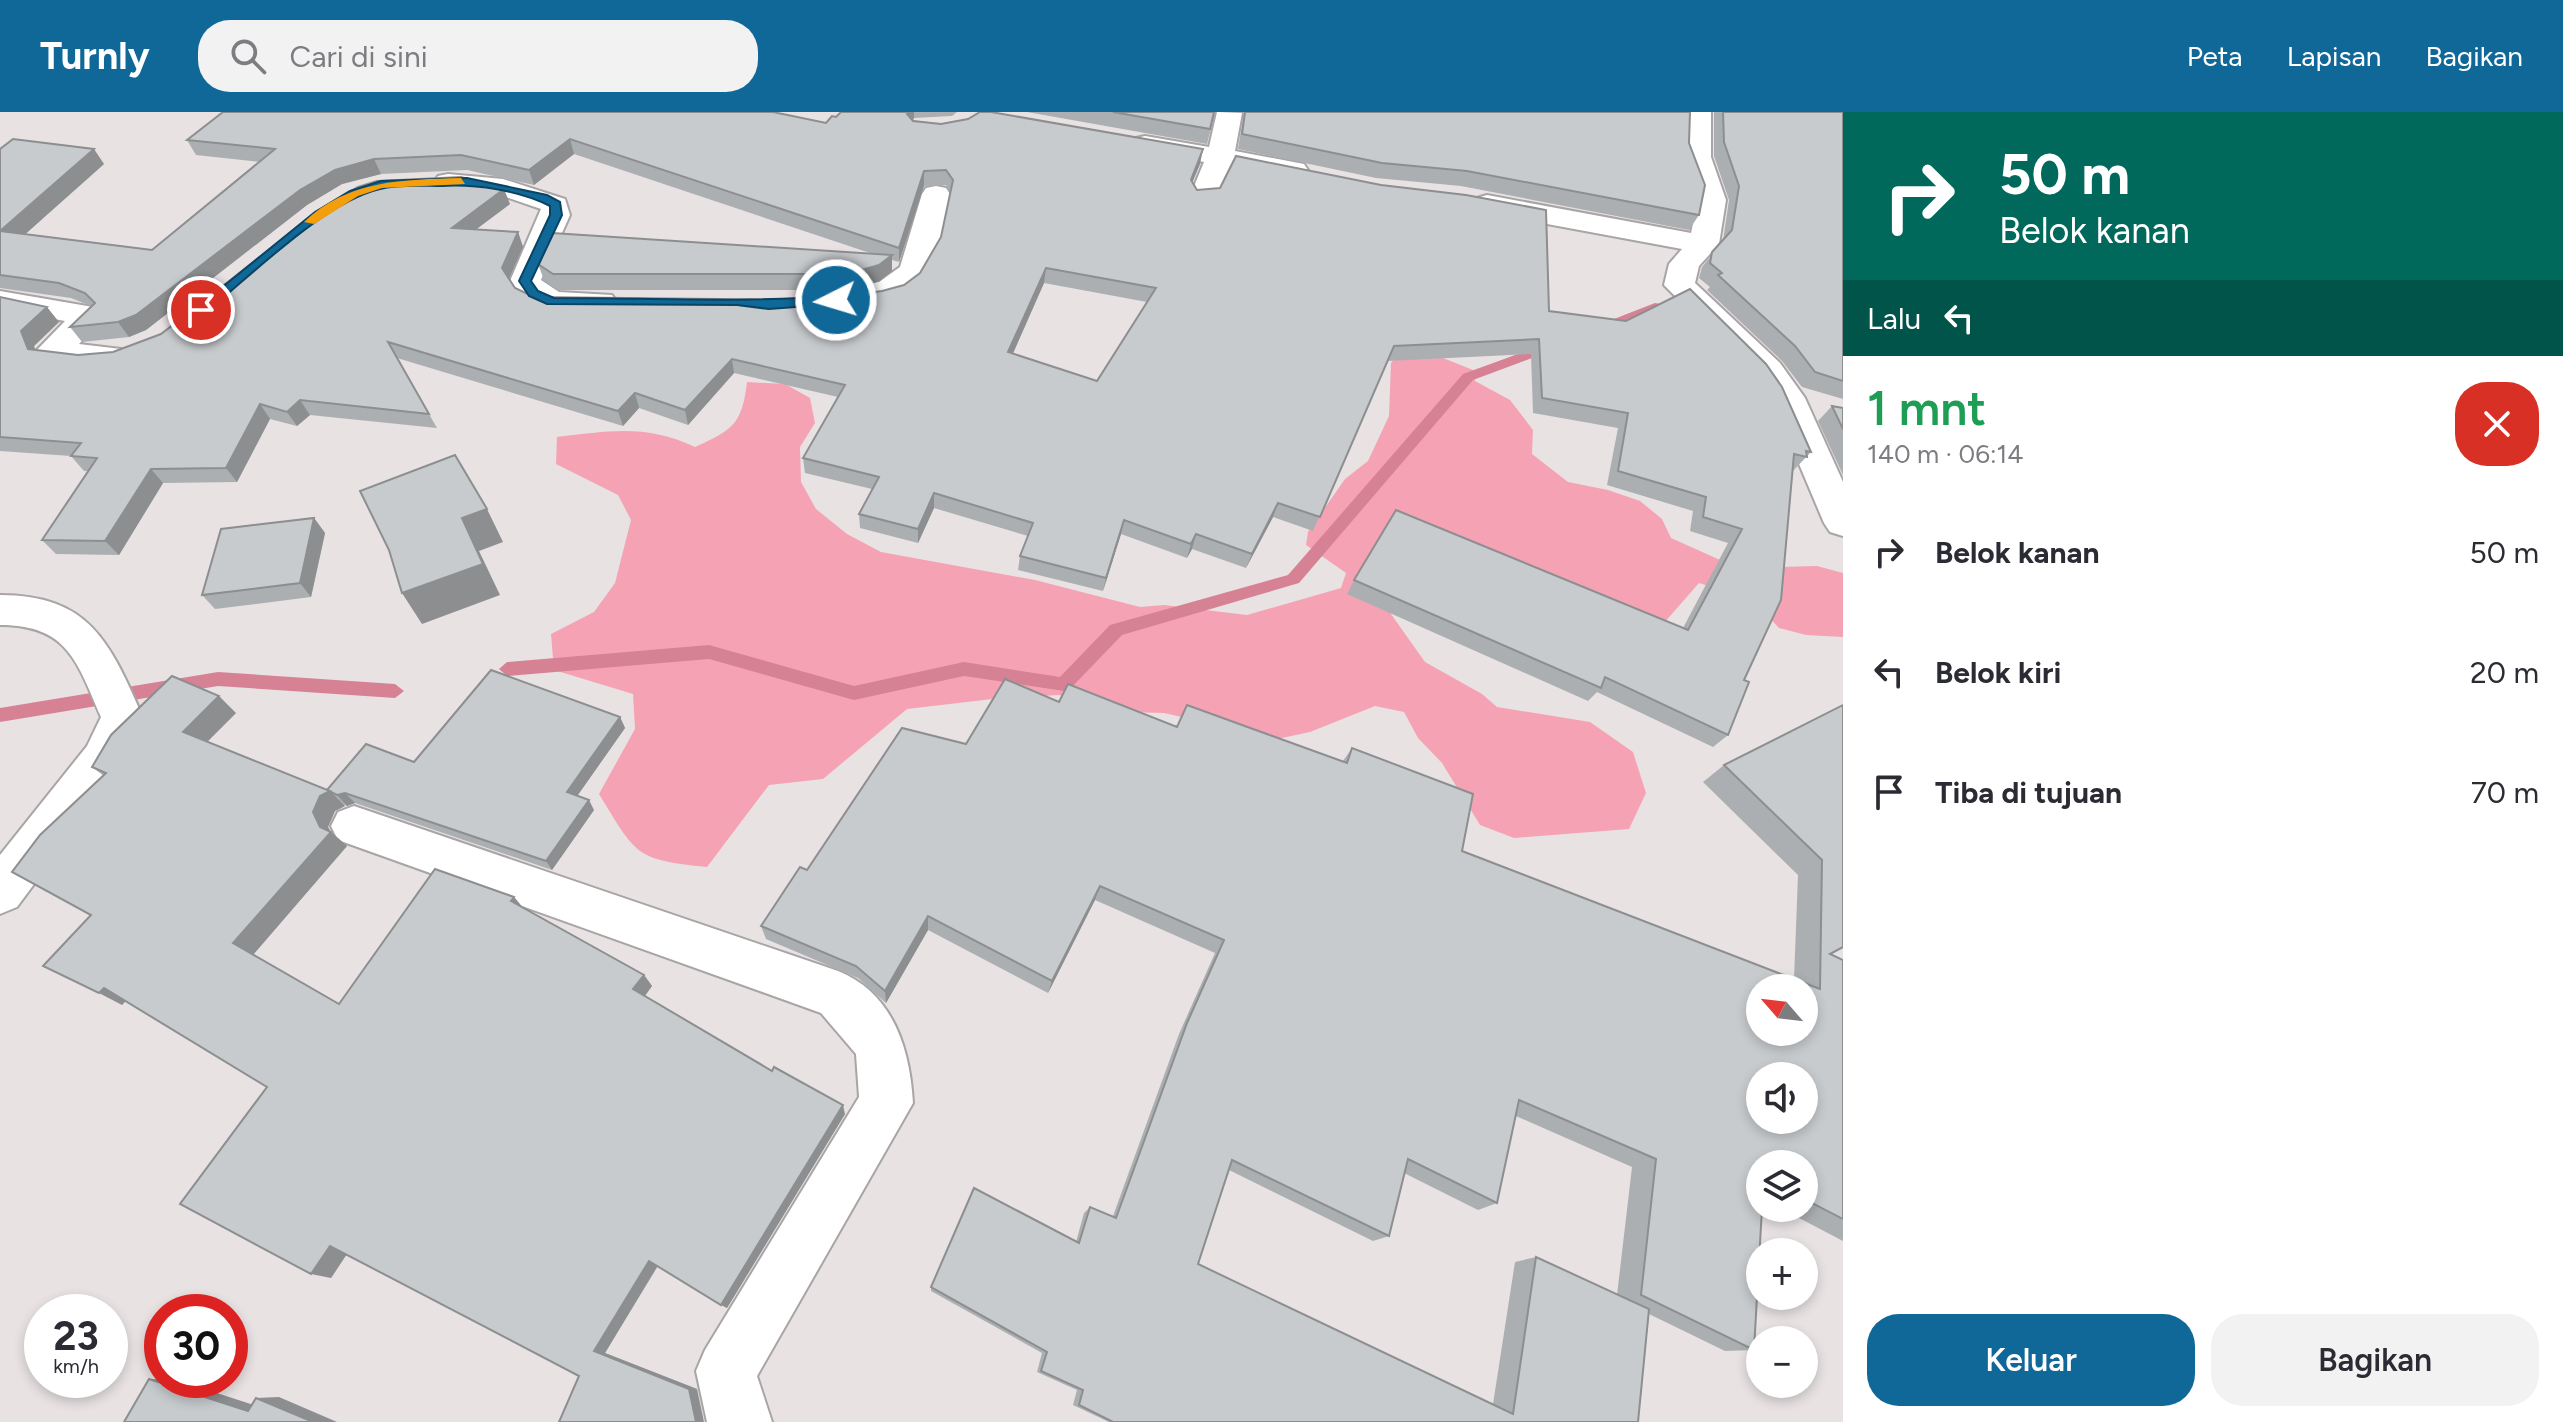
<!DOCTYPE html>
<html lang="id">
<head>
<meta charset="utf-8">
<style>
	:root { --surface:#fff; --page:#f2f2f3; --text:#2b2b33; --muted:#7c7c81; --accent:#106899 }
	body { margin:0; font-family:Figtree,sans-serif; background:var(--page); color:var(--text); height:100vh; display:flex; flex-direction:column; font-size:30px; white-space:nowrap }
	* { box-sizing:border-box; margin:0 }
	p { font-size:26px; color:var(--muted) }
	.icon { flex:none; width:44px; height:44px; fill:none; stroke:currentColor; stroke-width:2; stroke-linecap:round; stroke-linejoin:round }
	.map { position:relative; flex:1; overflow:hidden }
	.side { display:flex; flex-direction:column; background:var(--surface); width:720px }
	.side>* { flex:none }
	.banner { background:#00695c; color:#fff; overflow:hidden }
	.needle { width:52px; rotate:298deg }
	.fabs { position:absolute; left:1746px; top:862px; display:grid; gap:16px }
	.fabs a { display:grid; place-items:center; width:72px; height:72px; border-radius:50%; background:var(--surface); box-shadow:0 4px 12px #0003; font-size:40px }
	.speed { position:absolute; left:24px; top:1182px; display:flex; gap:16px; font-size:40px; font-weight:700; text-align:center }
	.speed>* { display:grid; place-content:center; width:104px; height:104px; border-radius:50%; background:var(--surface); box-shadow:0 4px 12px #0003; line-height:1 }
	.speed small { font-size:20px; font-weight:400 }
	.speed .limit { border:12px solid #d22; background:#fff; color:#111 }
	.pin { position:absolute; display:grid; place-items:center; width:68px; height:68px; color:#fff; margin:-34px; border:4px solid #fff; border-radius:50%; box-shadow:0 2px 8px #0007 }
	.me { position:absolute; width:88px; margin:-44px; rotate:265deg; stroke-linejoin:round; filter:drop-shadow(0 0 6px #0008) }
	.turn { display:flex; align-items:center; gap:28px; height:168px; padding:0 24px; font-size:36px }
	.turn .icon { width:104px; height:104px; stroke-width:2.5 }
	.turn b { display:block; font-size:56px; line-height:68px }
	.then { display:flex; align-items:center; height:76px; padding:0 24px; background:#0003; gap:16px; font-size:30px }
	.round { display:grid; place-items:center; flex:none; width:84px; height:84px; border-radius:32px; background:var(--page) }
	.summary { display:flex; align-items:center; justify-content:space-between; height:136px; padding:0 24px }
	h1 { font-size:48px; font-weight:600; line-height:60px; color:#1e9e55 }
	.button { display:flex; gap:16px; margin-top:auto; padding:16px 24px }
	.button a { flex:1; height:92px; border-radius:32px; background:var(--accent); color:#fff; font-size:32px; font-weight:600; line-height:92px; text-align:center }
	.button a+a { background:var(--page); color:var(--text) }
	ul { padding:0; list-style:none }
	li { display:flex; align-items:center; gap:24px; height:120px; padding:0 24px }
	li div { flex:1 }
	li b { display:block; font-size:30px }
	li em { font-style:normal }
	header { display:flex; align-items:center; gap:48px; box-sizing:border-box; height:112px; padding:0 40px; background:var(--accent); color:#fff }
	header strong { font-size:38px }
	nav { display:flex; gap:44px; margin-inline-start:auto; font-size:28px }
	.search { width:560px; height:72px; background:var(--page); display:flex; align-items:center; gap:20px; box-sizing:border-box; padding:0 28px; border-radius:32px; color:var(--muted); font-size:30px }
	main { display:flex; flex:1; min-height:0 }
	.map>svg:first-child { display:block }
	.green { fill:#f5a3b4 }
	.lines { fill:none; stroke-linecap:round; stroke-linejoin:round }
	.stream { fill:#d68294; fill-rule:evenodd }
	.street-casing { stroke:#a9a4a5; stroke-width:4 }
	.street { fill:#fff; fill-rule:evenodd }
	.wall { fill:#acafb1; fill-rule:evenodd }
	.shaded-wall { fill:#8c8e90 }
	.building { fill:#c8cbce; stroke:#8c8e90; stroke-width:2; fill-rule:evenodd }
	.route { fill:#106899; stroke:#0a4463; stroke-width:2 }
	.slow { fill:#f59e0b }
</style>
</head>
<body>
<header>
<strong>Turnly</strong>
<div class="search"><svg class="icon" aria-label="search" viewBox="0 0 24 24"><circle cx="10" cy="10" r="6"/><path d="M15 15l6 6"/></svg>Cari di sini</div>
<nav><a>Peta</a><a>Lapisan</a><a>Bagikan</a></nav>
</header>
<main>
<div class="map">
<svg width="1843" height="1310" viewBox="0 0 1843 1310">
	<rect width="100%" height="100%" fill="#e8e2e3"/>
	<path class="green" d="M1400,240L1433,242L1473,258L1475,269L1510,288L1533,318L1532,342L1568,370L1608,378L1640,389L1662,407L1671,426L1738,456L1817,454L1843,461V525L1806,523L1779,516L1754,489L1699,471L1664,511L1392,469L1391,502L1425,550L1482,582L1497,595L1590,610L1633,640L1646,681L1629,717L1514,726L1480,713L1442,651L1418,626L1404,600L1375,594L1310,620L1277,627L1164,601L1123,600L1059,583L1001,586L907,597L823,667L769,673L707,755C634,748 636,742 599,682L635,617L633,582L554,558L551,522L594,500L615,471L631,408L618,383L556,352L557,325C611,319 645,312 695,335C733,318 742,312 747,270L785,272L810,286L815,311L800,335L801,370L816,397L847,422L881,440L1035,468L1140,495L1164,493L1247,503L1341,476L1346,461L1306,433L1308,420L1345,367L1368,349L1389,304L1391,251Z"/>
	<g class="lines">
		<g class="stream">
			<polygon points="1655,191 1660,192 1660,198 1603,219 1593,219 1591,216"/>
			<polygon points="1551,230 1556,231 1556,237 1473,268 1299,471 1122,523 1070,577 1064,579 964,564 854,588 709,547 507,564 499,557 507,550 709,533 854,574 964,550 1060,565 1110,513 1288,463 1463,262"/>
			<polygon points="218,560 395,572 404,579 395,586 218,574 0,610 0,596"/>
		</g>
		<defs>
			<g id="street">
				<polygon points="1217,0 1242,1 1235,39 1304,52 1308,58 1304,64 1294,66 1230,55 1214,90 1194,90 1190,84 1204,50 1136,38 1132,32 1136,26 1145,24 1209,35"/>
				<polygon points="1685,0 1711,0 1711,45 1726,88 1719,132 1699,154 1695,171 1780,251 1805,286 1843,370 1843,424 1830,420 1824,411 1772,288 1756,265 1664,173 1669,152 1682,137 1487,101 1477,98 1473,92 1477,86 1487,83 1691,121 1698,88 1683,45"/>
				<path d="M448,62L503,67L565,87L570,103L541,168L559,180L612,183L617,190L612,197C576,206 532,201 510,169L541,97L503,84L438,76L434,70L438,64Z"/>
				<path d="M936,74L946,76L950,82C938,133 938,174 880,189C864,194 847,198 831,194L826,187L831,180L879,170L900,155L922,82L926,76Z"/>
				<polygon points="0,179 93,195 103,206 79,232 121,237 125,244 121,251 109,254 39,247 35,240 65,209 0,197"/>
				<path d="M0,483C90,483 110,531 143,605L118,659L17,795L0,802V743L87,634L101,605C77,550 68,513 0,513Z"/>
				<path d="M354,694L838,859C893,881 910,937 913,991L757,1264L772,1310H707L696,1259L705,1238L859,985L856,942L821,901L338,728L331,714L338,700Z"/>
			</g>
		</defs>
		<use href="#street" class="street-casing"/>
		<use href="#street" class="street"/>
	</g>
	<g class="wall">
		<path d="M841,0H957L952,4L914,6L913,8L1200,52L1192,71L1197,78L1549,199L1811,340L1792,360L1744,568L1728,623L1713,635L1597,580L1588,589L1347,482L1354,468L1683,516L1728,431L1690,419L1693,399L1607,373L1618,316L1533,301L1531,242L1387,249L1313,419L1273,405L1246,456L1192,437L1187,446L1121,422L1103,479L1018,458L1020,444L1028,424L934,396L918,431L860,416L859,402L872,377L805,361L803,346L838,285L734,261L688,313L639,296L623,314L397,246L437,316L310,303L297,314L270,307L237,370L163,371L119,443L56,442L42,428L88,359H84L71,344L0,339V185L59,210L34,234L35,238L78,243L113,240L510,92L475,118L518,120L523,135L509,167L515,176L534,185L818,188L882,179L904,173L920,161L941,125L951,80L946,73L924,74L899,150L892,148V159L880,169L865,173L819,178H558L544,168L538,152L873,142L574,42L534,73L467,58L381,62L342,72L307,93L146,218L129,225L82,230L70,215L91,194L71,186L0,176V37L104,52L25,122L152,138L260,50L196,43L187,28L826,11L836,5ZM1044,171L1147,190L1097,269L1013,241Z"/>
		<polygon points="1027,0 1215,0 1207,32"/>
		<polygon points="1244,0 1690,0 1689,31 1699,103 1689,118 1461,74 1376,66 1238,37"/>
		<polygon points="1714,0 1843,0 1843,287 1802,275 1782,249 1707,178 1710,175 1699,166 1702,155 1723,129 1729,88 1714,44"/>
		<polygon points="1832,294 1843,296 1843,363 1818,309"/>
		<polygon points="314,406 325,421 311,485 215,497 202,483"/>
		<path d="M1059,590L1343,649L1352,636L1462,739L1794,867L1798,763L1703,670L1724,653L1843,593L1830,842L1843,848V1129L1780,1096H1804V1052H1760L1754,1238L1725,1239L1649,1202L1638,1310H1109L1073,1293L1077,1278L1037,1260L1042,1241L931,1179V1175L1076,1130L1084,1101L1090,1095L1113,1104L1179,922L1215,841L1095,788L1048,881L928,818L886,891L858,866L766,827L761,814L807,758L966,632ZM1516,1004L1632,1055L1617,1183L1536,1145L1515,1150L1493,1292L1198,1152L1229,1058L1373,1129L1389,1124L1404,1061L1478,1098L1497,1091Z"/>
		<polygon points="236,601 207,630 327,678 414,650 620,605 625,616 577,684 594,698 552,758 355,691 347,694 343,692 345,694 335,699 328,715 330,719 347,734 253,843 339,892 514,785 522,795 644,863 652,874 645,884 845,1002 727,1196 658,1154 605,1241 697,1277 579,1264 346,1143 331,1166 267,975 126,889 122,893 90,804 104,664 92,655"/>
	</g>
	<g class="shaded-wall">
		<polygon points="909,0 914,0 914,6 908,17 907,2"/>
		<polygon points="570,27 574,42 534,73 529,58"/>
		<polygon points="94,37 104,52 12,134 0,119"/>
		<polygon points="1203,37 1200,52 1187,83 1191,68"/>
		<polygon points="374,47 381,62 342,72 307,93 146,218 129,225 118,210 300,78 335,58"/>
		<polygon points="924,59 924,74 899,150 899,136"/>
		<polygon points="504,77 510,92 458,131 452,116"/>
		<polygon points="518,120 523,135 507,171 502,156"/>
		<polygon points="892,143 892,159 880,169 865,173 865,157"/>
		<polygon points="1046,156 1044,171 1007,255 1008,240"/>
		<polygon points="47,195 59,210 34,234 40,252 28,237 21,219"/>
		<polygon points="732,247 734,261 688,313 685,298"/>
		<polygon points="635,281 639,296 623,314 618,299"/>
		<polygon points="300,288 310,303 297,314 287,300"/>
		<polygon points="260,292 270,307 237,370 226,356"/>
		<polygon points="151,357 163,371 119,443 105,429"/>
		<polygon points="934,381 934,396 918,431 918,417"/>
		<polygon points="1278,391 1273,405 1246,456 1252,442"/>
		<polygon points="487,397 503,430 479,439 500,483 422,512 402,481 462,406"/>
		<polygon points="314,406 325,421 311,485 300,471"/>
		<polygon points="1124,408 1121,422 1103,479 1106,466"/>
		<polygon points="1196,422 1192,437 1187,446 1191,432"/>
		<polygon points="219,584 236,601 201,636 183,620"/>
		<polygon points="620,605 625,616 573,690 567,680"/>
		<polygon points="330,679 345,694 335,699 328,715 331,720 347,734 252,844 233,831 313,700 320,684"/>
		<polygon points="345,681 355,691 347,694 337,683"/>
		<polygon points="589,688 594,698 552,758 546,749"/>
		<polygon points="1100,774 1095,788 1048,881 1052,869"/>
		<polygon points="514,785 525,798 511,789"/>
		<polygon points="928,804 928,818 886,891 885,879"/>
		<polygon points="644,863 652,874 641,889 633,877"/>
		<polygon points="104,876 127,887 122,893 99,881"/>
		<polygon points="843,993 845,1002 727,1196 721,1193"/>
		<polygon points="330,1134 349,1139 331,1166 311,1162"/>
		<polygon points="649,1149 658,1153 605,1241 697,1277 704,1310 696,1310 594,1239"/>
		<polygon points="149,1267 177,1268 272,1299 248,1299"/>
		<polygon points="279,1285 337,1310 313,1310 256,1286"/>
	</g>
	<g class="building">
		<path d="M223,0H773L826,11L832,4L836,5L841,0H909L907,2L913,9L941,12L968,7L980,0H991L1203,37L1191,68L1197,78L1220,76L1236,44L1381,73L1466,83L1546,98L1549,199L1626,209L1690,177L1766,252L1782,275L1811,340L1806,339L1807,345L1794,342L1781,488L1744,568L1749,570L1728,623L1605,565L1601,576L1354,468L1396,398L1688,518L1742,417L1703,405L1706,385L1618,359L1628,301L1542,286L1539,227L1394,234L1320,405L1278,391L1252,442L1196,422L1191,432L1124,408L1106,466L1020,444L1033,411L934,381L918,417L859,402L879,365L803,346L845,273L732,247L685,298L635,281L618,299L388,230L429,302L300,288L287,300L260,292L226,356L151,357L105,429L42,428L97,346L71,344L81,331L0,325V185L47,195L21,219L28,237L78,243L113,240L161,222L323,96L358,75L377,69L461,65L504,77L452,116L518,120L502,156L515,176L534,185L818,188L882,179L904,173L920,161L941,125L953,68L946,58L924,59L899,136L570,27L529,58L461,43L374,47L335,58L300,78L136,203L118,210L70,215L95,191L85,181L59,171L0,163V37L13,27L94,37L0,119L152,138L275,37L187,28ZM1046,156L1156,176L1097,269L1008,240Z"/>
		<polygon points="1113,0 1214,0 1210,17"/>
		<polygon points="1245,0 1690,0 1689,31 1705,73 1699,103 1467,59 1382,51 1242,22"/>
		<polygon points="1723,0 1843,0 1843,269 1815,260 1795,234 1718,163 1722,161 1710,151 1712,140 1732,118 1739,74 1724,30"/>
		<polygon points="552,121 892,143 879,153 865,157 817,162 553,162 538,152"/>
		<polygon points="1832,294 1843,296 1843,317"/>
		<polygon points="455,343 487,397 462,406 483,452 402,481 389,438 360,379"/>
		<polygon points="314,406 300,471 202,483 221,417"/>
		<polygon points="491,558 620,605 567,680 589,688 546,749 345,681 337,683 327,678 366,632 414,650"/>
		<polygon points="172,564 219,584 183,620 330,679 320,684 313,700 320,715 331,720 233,831 339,892 435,757 514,785 511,789 644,863 633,877 772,959 774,955 843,993 721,1193 649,1149 594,1239 689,1277 696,1310 559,1310 579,1264 330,1134 311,1162 180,1092 267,975 104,876 99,881 43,854 91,803 12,760 40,723 106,661 92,655 111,623"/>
		<path d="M1005,567L1059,590L1068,572L1177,615L1187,593L1347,651L1352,636L1473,682L1462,739L1820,877L1822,748L1724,653L1843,593V835L1830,842L1843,848V1107L1804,1087V1052H1760V1096H1762L1754,1238L1641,1183L1656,1047L1519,988L1497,1091L1408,1047L1389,1124L1232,1048L1198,1152L1513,1302L1536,1145L1649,1197L1638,1310H1113L1079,1293L1083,1278L1041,1259L1047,1240L931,1175L974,1076L1079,1131L1090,1095L1116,1106L1187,911L1224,828L1100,774L1052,869L928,804L885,879L856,854L761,814L800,755L807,758L902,616L966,632ZM1760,876H1804V920H1760ZM1760,964H1804V1008H1760Z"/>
		<polygon points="149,1267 248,1299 256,1286 313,1310 124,1310"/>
	</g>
	<path class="route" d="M467,66L547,83L560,90L562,103L531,169L538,179L554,186C648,186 743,191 836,184L843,188L836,192L769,197L737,193L547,192L529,184L519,169L550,103V94C519,78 475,72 442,74C422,74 399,72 380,77C324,90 251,164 205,201L194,198L315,100L350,79L381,69Z"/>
	<path class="slow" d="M461,66L465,72L382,76L358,84L314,112L304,110C349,67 403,68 461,66Z"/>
</svg>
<div class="fabs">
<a><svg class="needle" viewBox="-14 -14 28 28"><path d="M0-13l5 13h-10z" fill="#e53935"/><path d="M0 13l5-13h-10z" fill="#7c7c81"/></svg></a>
<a><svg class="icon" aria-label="sound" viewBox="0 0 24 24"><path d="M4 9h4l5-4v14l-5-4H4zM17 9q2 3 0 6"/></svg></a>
<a><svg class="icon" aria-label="layers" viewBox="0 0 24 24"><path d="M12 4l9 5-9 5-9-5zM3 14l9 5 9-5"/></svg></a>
<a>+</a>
<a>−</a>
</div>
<div class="speed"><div>23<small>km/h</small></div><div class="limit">30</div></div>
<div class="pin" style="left:201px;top:198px;background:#d93025"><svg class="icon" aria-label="arrive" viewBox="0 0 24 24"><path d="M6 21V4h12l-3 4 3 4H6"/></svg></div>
<svg class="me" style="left:836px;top:188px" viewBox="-20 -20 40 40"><circle r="17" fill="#106899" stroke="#fff" stroke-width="3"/><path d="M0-11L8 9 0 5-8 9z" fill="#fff"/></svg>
</div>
<section class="side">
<div class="banner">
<div class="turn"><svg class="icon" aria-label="right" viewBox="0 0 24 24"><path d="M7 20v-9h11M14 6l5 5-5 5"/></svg><div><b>50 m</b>Belok kanan</div></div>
<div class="then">Lalu<svg class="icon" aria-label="left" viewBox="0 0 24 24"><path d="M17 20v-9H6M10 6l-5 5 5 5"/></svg></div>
</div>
<div class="summary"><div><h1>1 mnt</h1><p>140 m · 06:14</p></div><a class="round" style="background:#d93025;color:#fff"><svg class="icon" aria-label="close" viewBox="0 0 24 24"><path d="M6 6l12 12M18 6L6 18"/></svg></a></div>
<ul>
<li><svg class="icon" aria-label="right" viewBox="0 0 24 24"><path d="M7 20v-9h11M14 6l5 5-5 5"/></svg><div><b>Belok kanan</b></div><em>50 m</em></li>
<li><svg class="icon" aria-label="left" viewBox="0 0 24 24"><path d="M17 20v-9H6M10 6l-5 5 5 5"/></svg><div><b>Belok kiri</b></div><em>20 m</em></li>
<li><svg class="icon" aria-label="arrive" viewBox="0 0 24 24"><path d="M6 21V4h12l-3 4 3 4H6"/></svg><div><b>Tiba di tujuan</b></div><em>70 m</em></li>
</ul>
<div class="button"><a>Keluar</a><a>Bagikan</a></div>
</section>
</main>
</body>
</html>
